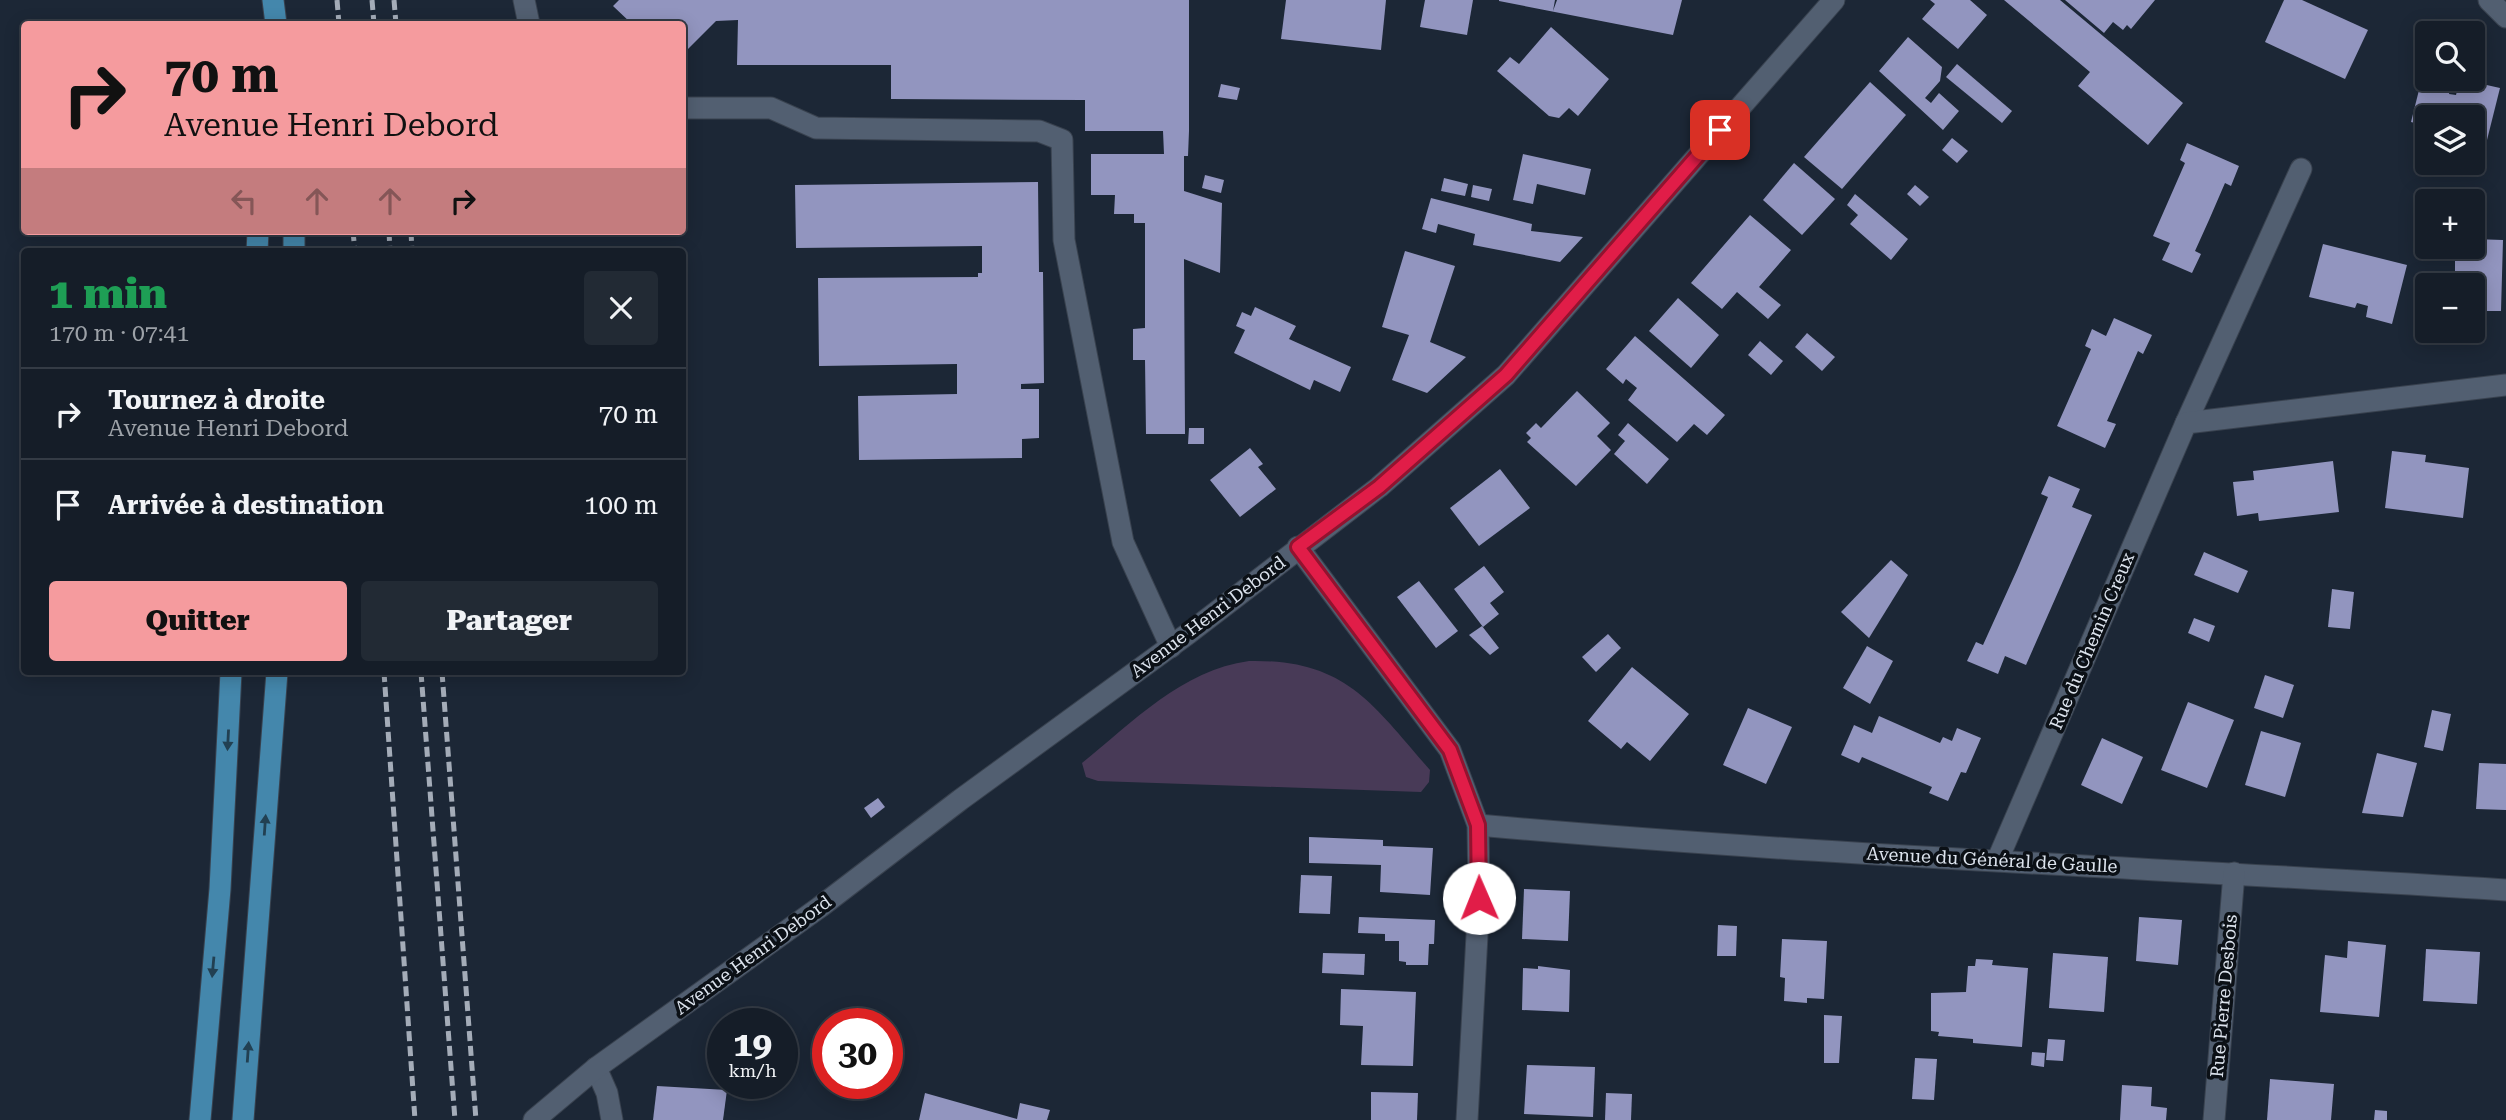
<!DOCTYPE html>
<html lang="fr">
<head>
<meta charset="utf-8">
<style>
	:root { --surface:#151d28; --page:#222a34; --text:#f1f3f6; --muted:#9da2a8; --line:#343b45; --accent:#f59b9e }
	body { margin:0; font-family:"Roboto Serif",serif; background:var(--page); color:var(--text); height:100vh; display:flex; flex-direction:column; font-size:26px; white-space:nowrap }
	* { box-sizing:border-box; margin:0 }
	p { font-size:23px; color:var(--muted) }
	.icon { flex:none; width:38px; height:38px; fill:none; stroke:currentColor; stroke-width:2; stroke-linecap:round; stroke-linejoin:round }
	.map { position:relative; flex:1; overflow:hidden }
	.details { position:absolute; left:21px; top:248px; width:665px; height:427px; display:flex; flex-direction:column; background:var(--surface); border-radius:7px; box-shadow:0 4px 18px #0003,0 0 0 2px var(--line) }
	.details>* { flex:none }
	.top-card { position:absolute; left:21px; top:21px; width:665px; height:214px; border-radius:7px; box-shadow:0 4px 18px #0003,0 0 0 2px var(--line); background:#f59b9e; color:#111; overflow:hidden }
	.tools { position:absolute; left:2415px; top:21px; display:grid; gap:14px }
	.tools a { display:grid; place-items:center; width:70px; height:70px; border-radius:7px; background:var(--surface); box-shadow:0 4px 18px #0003,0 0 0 2px var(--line); font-size:35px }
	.speed { position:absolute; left:707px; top:1008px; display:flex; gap:14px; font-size:35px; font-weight:700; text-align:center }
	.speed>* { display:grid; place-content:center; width:91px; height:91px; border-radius:50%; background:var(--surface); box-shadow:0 4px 18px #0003,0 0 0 2px var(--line); line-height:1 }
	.speed small { font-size:18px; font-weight:400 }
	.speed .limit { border:10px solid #d22; background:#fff; color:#111 }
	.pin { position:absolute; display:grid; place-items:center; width:60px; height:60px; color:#fff; margin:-30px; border-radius:14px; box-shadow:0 4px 10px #0006 }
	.me { position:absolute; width:77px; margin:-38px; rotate:359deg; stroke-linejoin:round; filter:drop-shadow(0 0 5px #0008) }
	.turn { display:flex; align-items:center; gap:24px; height:147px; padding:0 28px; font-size:32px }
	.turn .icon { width:91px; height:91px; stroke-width:2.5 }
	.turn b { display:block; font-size:49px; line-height:60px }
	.lanes { display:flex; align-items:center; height:66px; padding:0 28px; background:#0003; justify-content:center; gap:35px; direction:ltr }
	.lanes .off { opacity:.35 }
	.round { display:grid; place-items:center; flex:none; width:74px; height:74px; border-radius:7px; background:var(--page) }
	.headline { display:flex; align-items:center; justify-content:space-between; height:119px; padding:0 28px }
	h1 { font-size:42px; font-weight:800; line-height:52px; color:#1e9e55 }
	.primary-button { display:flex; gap:14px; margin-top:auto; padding:14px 28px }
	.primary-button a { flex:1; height:80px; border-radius:7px; background:var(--accent); color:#111; font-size:28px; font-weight:800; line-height:80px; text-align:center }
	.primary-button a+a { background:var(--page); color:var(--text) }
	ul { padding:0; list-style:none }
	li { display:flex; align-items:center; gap:21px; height:91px; padding:0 28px; border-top:2px solid var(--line) }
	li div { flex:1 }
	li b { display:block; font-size:26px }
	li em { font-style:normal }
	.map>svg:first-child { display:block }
	.green { fill:#483a57 }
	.building { fill:#9295bf }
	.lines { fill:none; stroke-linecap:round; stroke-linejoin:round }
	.minor-casing { stroke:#39424f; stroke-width:23 }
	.major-casing { stroke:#39424f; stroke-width:23 }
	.minor { stroke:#525f71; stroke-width:21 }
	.major { stroke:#4487ac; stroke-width:21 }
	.rail { stroke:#a4acb8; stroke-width:5; stroke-dasharray:10 5; stroke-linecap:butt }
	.oneway { fill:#224052 }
	.route-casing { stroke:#92132f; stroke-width:18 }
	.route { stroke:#e11d48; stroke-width:12 }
	.labels { text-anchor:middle; stroke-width:7; stroke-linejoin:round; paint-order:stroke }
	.street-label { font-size:18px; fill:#dce3ed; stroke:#0b1016 }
</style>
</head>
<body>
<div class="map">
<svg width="2506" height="1120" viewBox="0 0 2506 1120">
	<rect width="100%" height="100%" fill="#1c2736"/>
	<path class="green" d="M1249,661C1346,659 1372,704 1430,770L1429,782L1421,792L1098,781L1086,777L1082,763C1133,722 1182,670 1249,661Z"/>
	<g class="building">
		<polygon points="619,0 1189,0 1189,131 1188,156 1184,156 1184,191 1222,203 1220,273 1184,259 1185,434 1146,434 1145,360 1133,360 1133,329 1145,328 1145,223 1134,223 1134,214 1114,214 1115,195 1091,195 1091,154 1164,154 1163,131 1085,131 1085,100 891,99 891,65 737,65 738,20 716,21 682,55 682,24 632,24 613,6"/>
		<polygon points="1286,0 1386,0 1381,50 1281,39"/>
		<polygon points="1425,0 1473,0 1467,35 1420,27"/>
		<polygon points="1499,0 1555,0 1553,11 1557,0 1682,0 1673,35 1499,1"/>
		<polygon points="1930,0 1970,0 1987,15 1958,49 1922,19 1935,4"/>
		<polygon points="2004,0 2060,0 2183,103 2148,145 2078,86 2090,72"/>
		<polygon points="2065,0 2155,0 2131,29 2127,25 2123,30 2113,22 2104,33"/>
		<polygon points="2284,0 2302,0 2368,30 2345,79 2265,42"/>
		<polygon points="1551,27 1609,79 1578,116 1569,108 1559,118 1549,116 1497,71 1510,57 1519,64"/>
		<polygon points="1908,37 1942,67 1940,81 1925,98 1931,103 1939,93 1959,111 1943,130 1879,71"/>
		<polygon points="1957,64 2012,111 2002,123 1946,77"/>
		<polygon points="2460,79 2500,88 2487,140 2473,137 2473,117 2427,117 2427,126 2411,122 2421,82 2450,89 2449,94 2456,95"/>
		<polygon points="1870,82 1906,115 1842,189 1804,157"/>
		<polygon points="1221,84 1240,88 1237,100 1218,97"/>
		<polygon points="1952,138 1968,151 1957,163 1942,150"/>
		<polygon points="2187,143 2239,166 2231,186 2225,183 2209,220 2195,251 2201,254 2192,273 2162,260 2170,243 2153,236 2185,163 2180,160"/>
		<polygon points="1523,154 1591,169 1585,195 1537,184 1533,204 1513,200"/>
		<polygon points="1794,163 1835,199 1802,235 1763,200"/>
		<polygon points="1205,175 1224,180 1221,193 1202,188"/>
		<polygon points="1444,178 1468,184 1465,196 1441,191"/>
		<polygon points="1038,182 1039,272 1043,272 1044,383 1021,384 1021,389 1039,389 1039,438 1022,439 1022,458 859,460 858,396 957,394 957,364 819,366 818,278 978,277 978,273 982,273 982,246 796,248 795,185"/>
		<polygon points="1473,185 1492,189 1489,201 1471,197"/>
		<polygon points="1915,185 1929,197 1920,206 1907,194"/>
		<polygon points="1855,194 1908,239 1891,260 1850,224 1858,215 1847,205"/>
		<polygon points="1431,198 1532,224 1531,231 1583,237 1560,262 1473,245 1475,234 1438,224 1436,233 1422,229"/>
		<polygon points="1750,215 1791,250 1759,287 1781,305 1768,319 1737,292 1722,309 1691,283"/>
		<polygon points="2473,239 2503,240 2501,311 2473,311 2473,285 2431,285 2432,276 2455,277 2455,247 2473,247"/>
		<polygon points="2323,244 2407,265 2392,324 2366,317 2368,306 2357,303 2355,308 2309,297"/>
		<polygon points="1405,251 1455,266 1430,342 1466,357 1427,393 1392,380 1409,335 1382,327"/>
		<polygon points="1678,298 1719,335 1691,368 1649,331"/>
		<polygon points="1255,307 1296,326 1289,339 1351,367 1340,392 1314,380 1310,390 1234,353 1245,330 1236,326 1242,312 1251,316"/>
		<polygon points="2114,318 2152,335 2143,354 2138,351 2107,421 2116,424 2105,448 2057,426 2091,349 2085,346 2092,329 2106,336"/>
		<polygon points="1807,333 1835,357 1822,371 1795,347"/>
		<polygon points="1635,336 1725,415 1707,435 1694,424 1677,442 1628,400 1637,388 1626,379 1623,384 1606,369"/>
		<polygon points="1760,341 1783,361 1771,375 1748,355"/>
		<polygon points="1577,391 1610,423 1597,436 1611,450 1576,486 1527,442 1531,438 1526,433 1536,423 1541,428"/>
		<polygon points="1628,423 1669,459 1647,484 1614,454 1625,441 1618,435"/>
		<polygon points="1189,428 1204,428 1204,444 1188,444"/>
		<polygon points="1250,448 1263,464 1258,467 1276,489 1240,517 1210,480"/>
		<polygon points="2392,451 2426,455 2425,462 2469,468 2463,518 2385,508"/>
		<polygon points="2333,461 2339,512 2259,521 2258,513 2237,516 2233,482 2254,480 2253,471"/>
		<polygon points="1500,469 1530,508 1479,546 1450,508"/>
		<polygon points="2049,476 2080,489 2072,507 2092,515 2026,665 2005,656 1998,674 1967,661 1976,642 1983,645 2017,570 2048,497 2041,494"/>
		<polygon points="2204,552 2248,571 2238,593 2194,575"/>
		<polygon points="1891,560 1908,575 1869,638 1841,612"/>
		<polygon points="1484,566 1504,592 1490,603 1499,614 1483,627 1454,589"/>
		<polygon points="1419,581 1458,631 1436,648 1397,597"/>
		<polygon points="2332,589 2354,592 2350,629 2328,627"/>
		<polygon points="2194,618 2215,626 2209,642 2188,633"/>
		<polygon points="1482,626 1499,648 1490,655 1469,635"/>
		<polygon points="1608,634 1621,648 1596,672 1582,657"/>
		<polygon points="1867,646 1893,661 1870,704 1843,688"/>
		<polygon points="1632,667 1689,714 1650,761 1627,742 1621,749 1588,721"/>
		<polygon points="2265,675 2294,685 2283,718 2254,708"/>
		<polygon points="2188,702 2234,720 2207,788 2161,770"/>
		<polygon points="1748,708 1792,727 1766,784 1723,765"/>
		<polygon points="2432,710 2451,714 2443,751 2424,747"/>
		<polygon points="1879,716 1940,743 1943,737 1952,741 1957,728 1981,738 1966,773 1961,772 1948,801 1929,793 1932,787 1862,757 1859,763 1841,755 1854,725 1872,733"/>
		<polygon points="2261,731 2301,743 2285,797 2245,785"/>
		<polygon points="2102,738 2143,757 2122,804 2081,785"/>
		<polygon points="2377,753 2417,763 2403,817 2362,813"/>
		<polygon points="2479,763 2506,764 2506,810 2476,809"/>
		<polygon points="878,798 885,807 871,818 864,808"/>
		<polygon points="1309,837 1383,840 1383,846 1433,848 1430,895 1380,892 1381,865 1309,863"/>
		<polygon points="1301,875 1332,876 1330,914 1299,913"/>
		<polygon points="1524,889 1570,891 1568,941 1522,939"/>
		<polygon points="1359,917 1435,920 1434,944 1429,944 1428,965 1406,965 1406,962 1399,961 1399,941 1385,941 1385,934 1358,933"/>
		<polygon points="2139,917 2182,920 2178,965 2136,961"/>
		<polygon points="1718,925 1737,926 1736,956 1717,956"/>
		<polygon points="1782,939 1827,941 1824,999 1807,998 1807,1003 1784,1001 1785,978 1780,977"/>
		<polygon points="2348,941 2386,945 2379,1017 2320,1012 2325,955 2347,958"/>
		<polygon points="2426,949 2480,952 2477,1004 2423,1001"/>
		<polygon points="1323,953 1365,954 1364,975 1322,973"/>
		<polygon points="2053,953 2108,957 2104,1012 2049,1008"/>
		<polygon points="1976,959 1993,960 1992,965 2028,968 2022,1047 1973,1043 1973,1039 1938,1036 1939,1032 1931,1031 1931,993 1966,992 1968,966 1975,966"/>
		<polygon points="1538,966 1570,970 1569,1012 1522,1010 1523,968 1538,969"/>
		<polygon points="1341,989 1416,992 1413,1066 1361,1065 1363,1026 1340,1025"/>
		<polygon points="1824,1015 1842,1016 1839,1063 1824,1063"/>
		<polygon points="2048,1039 2065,1040 2063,1061 2046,1060"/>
		<polygon points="2032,1052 2045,1053 2044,1067 2031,1065"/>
		<polygon points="1915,1058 1937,1059 1934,1100 1912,1099"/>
		<polygon points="1527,1065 1595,1067 1593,1117 1524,1114"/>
		<polygon points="2270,1079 2334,1084 2331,1120 2267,1120"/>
		<polygon points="2122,1085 2152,1087 2151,1106 2167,1108 2166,1120 2120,1120"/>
		<polygon points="657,1086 727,1090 723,1120 653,1120"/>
		<polygon points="1371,1092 1418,1093 1417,1120 1371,1120"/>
		<polygon points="925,1093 1017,1119 1020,1103 1050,1110 1047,1120 919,1120"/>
		<polygon points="1606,1093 1632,1094 1631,1120 1605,1120"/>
		<polygon points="2375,1110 2387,1111 2387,1120 2374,1120"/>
	</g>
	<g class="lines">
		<defs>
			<g id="minor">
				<polyline points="524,0 529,24"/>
				<polyline points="2489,0 2506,17"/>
				<polyline points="682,108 771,108 816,128 1039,131 1062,140 1064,240 1123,542 1171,647"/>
				<polyline points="2186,423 2301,169"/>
				<polyline points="1298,547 1450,750 1478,825 1479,898 1467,1120"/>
				<path d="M1478,825C1820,856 2163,868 2506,890"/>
				<polyline points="1998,859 2186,423 2506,385"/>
				<polyline points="596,1068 607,1093 612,1120"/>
				<polyline points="534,1120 596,1068 820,907 960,800 1189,633 1379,487 1506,375 1834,0"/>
				<polyline points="2214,1120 2234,873"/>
			</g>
			<g id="major">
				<polyline points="273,0 276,24"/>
				<polyline points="294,231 294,252"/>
				<polyline points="257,252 258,231"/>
				<polyline points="200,1120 220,889 231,672"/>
				<polyline points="243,1120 277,672"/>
			</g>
		</defs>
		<use href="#minor" class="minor-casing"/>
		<use href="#major" class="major-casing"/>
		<use href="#minor" class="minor"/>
		<use href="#major" class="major"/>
		<g class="rail">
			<polyline points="337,0 339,24"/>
			<polyline points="372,0 374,24"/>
			<polyline points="394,0 396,24"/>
			<polyline points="353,231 355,252"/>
			<polyline points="389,231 390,252"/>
			<polyline points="411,231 412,252"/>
			<polyline points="384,672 415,1120"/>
			<polyline points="421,672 455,1120"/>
			<polyline points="442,672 476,1120"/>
		</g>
	</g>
	<defs><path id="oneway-solid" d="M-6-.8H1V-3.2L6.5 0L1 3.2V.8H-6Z" transform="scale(1.75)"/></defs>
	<g class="oneway">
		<use href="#oneway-solid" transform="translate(228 740) rotate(93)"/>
		<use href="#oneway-solid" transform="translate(265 825) rotate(-86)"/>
		<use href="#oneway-solid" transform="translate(213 967) rotate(95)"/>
		<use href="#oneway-solid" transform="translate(248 1052) rotate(-86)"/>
	</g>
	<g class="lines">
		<defs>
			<polyline id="route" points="1479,898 1478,825 1450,750 1298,547 1379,487 1506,375 1720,130"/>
		</defs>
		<use href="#route" class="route-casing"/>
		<use href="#route" class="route"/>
	</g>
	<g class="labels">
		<g class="street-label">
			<text transform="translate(1208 617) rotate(-37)" y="6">Avenue Henri Debord</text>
			<text transform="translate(2092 641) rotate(-67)" y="6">Rue du Chemin Creux</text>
			<text transform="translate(1992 860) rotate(3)" y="6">Avenue du Général de Gaulle</text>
			<text transform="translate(753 955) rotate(-36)" y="6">Avenue Henri Debord</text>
			<text transform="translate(2224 996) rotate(-85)" y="6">Rue Pierre Desbois</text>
		</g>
	</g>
</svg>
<div class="tools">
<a><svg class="icon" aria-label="search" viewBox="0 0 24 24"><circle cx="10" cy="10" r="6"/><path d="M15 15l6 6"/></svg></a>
<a><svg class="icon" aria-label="layers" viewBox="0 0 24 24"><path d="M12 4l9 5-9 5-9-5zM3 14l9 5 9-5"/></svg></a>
<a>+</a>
<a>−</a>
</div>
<div class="speed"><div>19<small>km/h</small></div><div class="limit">30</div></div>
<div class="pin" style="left:1720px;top:130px;background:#d93025"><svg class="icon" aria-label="arrive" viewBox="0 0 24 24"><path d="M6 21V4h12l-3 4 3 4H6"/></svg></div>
<svg class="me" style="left:1479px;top:898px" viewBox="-20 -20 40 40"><circle r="19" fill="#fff"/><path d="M0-13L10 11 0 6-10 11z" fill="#e11d48"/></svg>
<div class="top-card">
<div class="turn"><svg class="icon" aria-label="right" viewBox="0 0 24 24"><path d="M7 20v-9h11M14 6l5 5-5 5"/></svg><div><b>70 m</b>Avenue Henri Debord</div></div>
<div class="lanes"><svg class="icon off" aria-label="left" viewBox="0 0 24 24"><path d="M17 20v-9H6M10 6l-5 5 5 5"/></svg><svg class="icon off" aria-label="ahead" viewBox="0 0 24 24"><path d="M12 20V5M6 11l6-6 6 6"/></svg><svg class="icon off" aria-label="ahead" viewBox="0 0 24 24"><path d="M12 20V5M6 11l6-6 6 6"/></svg><svg class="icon" aria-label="right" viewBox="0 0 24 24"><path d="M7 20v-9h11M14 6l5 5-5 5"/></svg></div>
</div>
<section class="details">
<div class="headline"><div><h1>1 min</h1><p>170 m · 07:41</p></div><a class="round"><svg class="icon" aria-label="close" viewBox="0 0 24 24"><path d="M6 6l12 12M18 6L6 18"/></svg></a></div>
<ul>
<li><svg class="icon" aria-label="right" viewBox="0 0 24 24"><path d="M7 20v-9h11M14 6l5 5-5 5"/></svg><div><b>Tournez à droite</b><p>Avenue Henri Debord</p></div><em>70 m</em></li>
<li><svg class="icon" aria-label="arrive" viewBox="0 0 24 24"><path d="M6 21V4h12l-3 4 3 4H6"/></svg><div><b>Arrivée à destination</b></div><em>100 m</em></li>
</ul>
<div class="primary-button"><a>Quitter</a><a>Partager</a></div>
</section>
</div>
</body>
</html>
